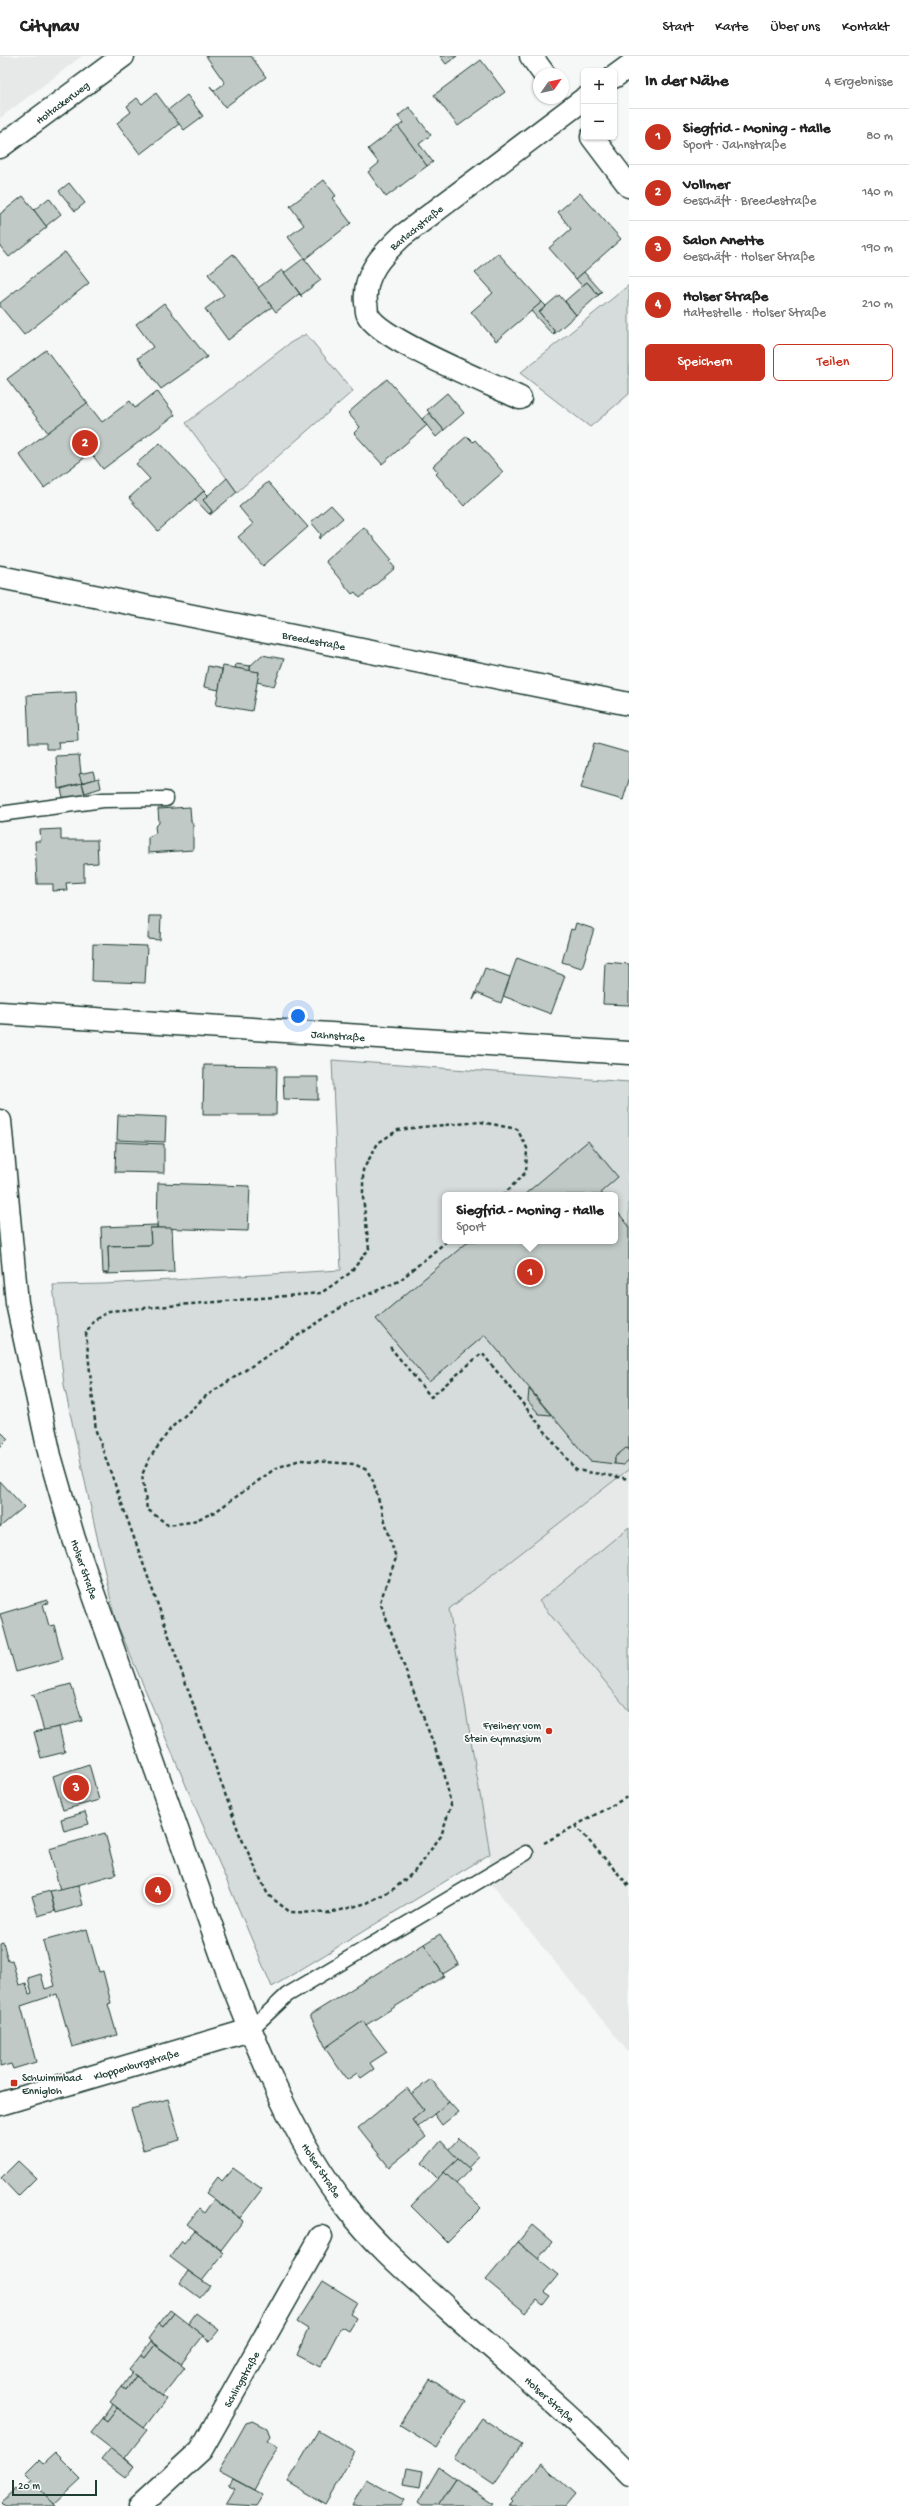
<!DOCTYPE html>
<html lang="de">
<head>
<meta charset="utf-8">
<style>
	:root { --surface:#fff; --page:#f6f6f6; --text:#222; --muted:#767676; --line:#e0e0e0; --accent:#c8321e }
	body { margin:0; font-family:"Gochi Hand",sans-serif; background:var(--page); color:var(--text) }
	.controls { position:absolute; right:12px; top:12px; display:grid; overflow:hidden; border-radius:6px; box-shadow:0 1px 3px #0004 }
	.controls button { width:36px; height:36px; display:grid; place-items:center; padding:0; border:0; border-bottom:1px solid var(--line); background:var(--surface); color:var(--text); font:20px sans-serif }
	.compass { position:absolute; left:533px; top:12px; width:36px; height:36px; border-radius:50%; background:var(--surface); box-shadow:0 1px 3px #0004; rotate:56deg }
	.scale { position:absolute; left:12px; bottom:10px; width:85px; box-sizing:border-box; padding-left:4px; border:2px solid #1f3d34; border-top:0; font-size:11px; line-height:14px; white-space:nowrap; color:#1f3d34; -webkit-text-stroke:3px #fff; paint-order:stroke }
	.you { position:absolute; left:298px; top:960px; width:14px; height:14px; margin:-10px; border:3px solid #fff; border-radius:50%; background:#1a73e8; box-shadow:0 0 0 6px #1a73e833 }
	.badge { display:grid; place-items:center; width:26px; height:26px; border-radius:50%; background:var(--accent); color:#fff; font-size:13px; font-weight:700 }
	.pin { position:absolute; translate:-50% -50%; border:2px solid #fff; box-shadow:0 1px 4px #0006 }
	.popup { position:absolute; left:442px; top:1136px; width:176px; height:52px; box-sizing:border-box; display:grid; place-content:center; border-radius:6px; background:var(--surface); filter:drop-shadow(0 1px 3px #0005); font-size:13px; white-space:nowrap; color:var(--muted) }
	.popup b { font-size:15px; color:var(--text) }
	.popup::after { content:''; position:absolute; left:50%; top:100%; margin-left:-8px; border:8px solid transparent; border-top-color:var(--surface) }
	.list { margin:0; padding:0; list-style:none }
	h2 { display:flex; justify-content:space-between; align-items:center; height:52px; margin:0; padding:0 16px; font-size:17px }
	h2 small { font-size:13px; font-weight:400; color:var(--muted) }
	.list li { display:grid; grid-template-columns:26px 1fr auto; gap:12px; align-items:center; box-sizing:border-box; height:56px; padding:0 16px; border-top:1px solid var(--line) }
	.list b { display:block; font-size:15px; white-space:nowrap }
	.list p { margin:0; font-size:13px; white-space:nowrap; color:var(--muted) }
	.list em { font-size:13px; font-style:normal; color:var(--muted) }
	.actions { display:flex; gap:8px; padding:12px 16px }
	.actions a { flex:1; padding:9px 0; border:1px solid var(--accent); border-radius:6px; text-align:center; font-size:14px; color:var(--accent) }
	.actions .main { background:var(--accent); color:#fff }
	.map { position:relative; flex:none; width:629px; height:2450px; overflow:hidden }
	header { display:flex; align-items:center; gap:24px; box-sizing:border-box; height:56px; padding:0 20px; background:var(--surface); border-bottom:1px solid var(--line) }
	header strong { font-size:19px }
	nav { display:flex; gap:22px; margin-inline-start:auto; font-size:14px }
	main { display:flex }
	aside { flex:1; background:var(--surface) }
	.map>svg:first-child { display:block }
	.built { fill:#e6e9e8 }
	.green { fill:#d6dcdb; stroke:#7a8c88; fill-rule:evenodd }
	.building { fill:#c0c9c6; stroke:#1f3d34 }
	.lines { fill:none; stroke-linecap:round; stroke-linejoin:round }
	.service-casing { stroke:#1f3d34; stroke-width:17 }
	.minor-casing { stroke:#1f3d34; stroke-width:25 }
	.secondary-casing { stroke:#1f3d34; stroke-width:25 }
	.path { stroke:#1f3d34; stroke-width:2.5; stroke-dasharray:4 3; stroke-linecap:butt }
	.service { stroke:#fff; stroke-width:14 }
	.minor { stroke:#fff; stroke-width:22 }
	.secondary { stroke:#fff; stroke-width:22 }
	.poi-dot { fill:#c8321e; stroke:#fff; stroke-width:1.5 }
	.labels { text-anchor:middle; stroke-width:3.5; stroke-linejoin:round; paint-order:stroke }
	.street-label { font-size:11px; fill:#1f3d34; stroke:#fff }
	.poi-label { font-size:11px; fill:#1f3d34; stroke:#fff; text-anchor:end }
</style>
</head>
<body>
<header>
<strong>Citynav</strong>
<nav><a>Start</a><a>Karte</a><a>Über uns</a><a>Kontakt</a></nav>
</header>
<main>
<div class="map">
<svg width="629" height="2450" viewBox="0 0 629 2450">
	<rect width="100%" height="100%" fill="#f6f7f7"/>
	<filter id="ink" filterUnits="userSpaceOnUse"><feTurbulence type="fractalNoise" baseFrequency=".025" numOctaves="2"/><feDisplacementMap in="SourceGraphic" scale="8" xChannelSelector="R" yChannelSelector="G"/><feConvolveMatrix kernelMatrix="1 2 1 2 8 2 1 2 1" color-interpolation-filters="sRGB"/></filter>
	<g filter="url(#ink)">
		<g class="built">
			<path d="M 0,0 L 82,0 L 0,62 Z"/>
			<path d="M 629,1413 L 629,1997 L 490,1826 L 490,1798 L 449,1552 Z"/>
		</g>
		<g class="green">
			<path d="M 629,229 L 629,338 L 590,371 L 520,317 Z"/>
			<path d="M 306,278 L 353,335 L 237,436 L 186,367 L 290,287 Z"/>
			<path d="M 332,1004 L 629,1026 L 629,1413 L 449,1553 L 490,1798 L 272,1931 L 115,1563 L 64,1329 L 53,1229 L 104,1228 L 341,1214 ZM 445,1139 L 615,1139 L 615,1185 L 445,1185 Z"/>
			<path d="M 629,1471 L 629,1655 L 539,1545 Z"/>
		</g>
		<g class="building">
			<path d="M 206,0 L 251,0 L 266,21 L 225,51 L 210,30 L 214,35 L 225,27 Z"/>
			<path d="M 440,0 L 457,0 L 446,8 Z"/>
			<path d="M 481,4 L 505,36 L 458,70 L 434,39 Z"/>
			<path d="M 156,37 L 179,68 L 140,98 L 117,67 L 131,56 L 127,50 L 137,42 L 142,48 Z"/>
			<path d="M 187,39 L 203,60 L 184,74 L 168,54 Z"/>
			<path d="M 409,51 L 431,79 L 419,88 L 433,106 L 427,110 L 398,71 L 403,67 L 398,60 Z"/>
			<path d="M 398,70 L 427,110 L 386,141 L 368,116 L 379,107 L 368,93 Z"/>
			<path d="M 324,124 L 336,140 L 332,142 L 351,167 L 305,203 L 288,181 L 304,169 L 290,150 Z"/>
			<path d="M 69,127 L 85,147 L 75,155 L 59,135 Z"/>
			<path d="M 580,137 L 621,183 L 576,223 L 549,192 L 571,173 L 558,156 Z"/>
			<path d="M 23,140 L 47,171 L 9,201 L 0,190 L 0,158 Z"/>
			<path d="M 49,142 L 61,158 L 46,170 L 34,154 Z"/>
			<path d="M 65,196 L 89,227 L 24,279 L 0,250 L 0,247 Z"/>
			<path d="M 498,197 L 542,246 L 496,285 L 471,256 L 493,237 L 475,217 Z"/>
			<path d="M 233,198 L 273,250 L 228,284 L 205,253 L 224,239 L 208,218 Z"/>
			<path d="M 304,202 L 321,224 L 301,239 L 284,217 Z"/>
			<path d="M 282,214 L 302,241 L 299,238 L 276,256 L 258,232 Z"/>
			<path d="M 584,216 L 602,236 L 598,239 L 587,226 L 582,230 L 576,223 Z"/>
			<path d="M 587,226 L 598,239 L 602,236 L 576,259 L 565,245 Z"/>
			<path d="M 559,239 L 576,259 L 553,279 L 555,276 L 539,256 Z"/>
			<path d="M 542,246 L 546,250 L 539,256 L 555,276 L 552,278 L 531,255 Z"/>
			<path d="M 164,247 L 207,301 L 161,333 L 138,302 L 153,291 L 136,268 Z"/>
			<path d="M 46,294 L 88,348 L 49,378 L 7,323 Z"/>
			<path d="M 387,323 L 427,369 L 382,408 L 354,377 L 360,371 L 348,357 Z"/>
			<path d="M 157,335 L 175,359 L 103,413 L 91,397 L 44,432 L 19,398 L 87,347 L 102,366 L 130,345 L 135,352 Z"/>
			<path d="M 447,337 L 464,357 L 444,374 L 427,354 Z"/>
			<path d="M 429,357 L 444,374 L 436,381 L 422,363 Z"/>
			<path d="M 467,380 L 473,386 L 475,384 L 503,416 L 464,450 L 436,418 L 438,416 L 433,410 Z"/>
			<path d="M 160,387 L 204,435 L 158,475 L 129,442 L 150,423 L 136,408 Z"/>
			<path d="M 227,422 L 237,436 L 210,459 L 212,455 L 203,444 Z"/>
			<path d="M 268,426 L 308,471 L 263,510 L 238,481 L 253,468 L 239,451 Z"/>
			<path d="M 204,435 L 208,439 L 203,444 L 212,455 L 209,458 L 195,443 Z"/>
			<path d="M 331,449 L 343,462 L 319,483 L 321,478 L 311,466 Z"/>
			<path d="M 364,471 L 392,504 L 390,506 L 395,512 L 360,542 L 355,536 L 352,538 L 325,505 Z"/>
			<path d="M 262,599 L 284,603 L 274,630 L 257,626 L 259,616 L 250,615 L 250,610 Z"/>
			<path d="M 236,608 L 250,610 L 250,615 L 235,612 Z"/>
			<path d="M 208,610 L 222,613 L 219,634 L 204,631 Z"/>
			<path d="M 223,610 L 259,616 L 252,655 L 216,649 Z"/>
			<path d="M 76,636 L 78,685 L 58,686 L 59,693 L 46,693 L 46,687 L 29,687 L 27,639 Z"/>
			<path d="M 594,687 L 629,697 L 629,724 L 623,744 L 581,732 Z"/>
			<path d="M 79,699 L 82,727 L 58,733 L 56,700 Z"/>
			<path d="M 93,715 L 95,723 L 82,727 L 79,718 Z"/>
			<path d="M 99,722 L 101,732 L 85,737 L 82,727 Z"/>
			<path d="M 82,727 L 85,739 L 64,745 L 61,733 Z"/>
			<path d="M 190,751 L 191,765 L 193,768 L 193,794 L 148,797 L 148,781 L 156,777 L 155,771 L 159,767 L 158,753 Z"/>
			<path d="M 61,773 L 61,784 L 97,784 L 98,807 L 84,808 L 84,826 L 66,827 L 67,834 L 53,835 L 53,828 L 37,828 L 35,785 L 41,785 L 40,774 Z"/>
			<path d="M 149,860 L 161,860 L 160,884 L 148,883 Z"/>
			<path d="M 576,867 L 594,873 L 582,912 L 562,906 L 571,873 L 574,874 Z"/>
			<path d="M 93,888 L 147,890 L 145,927 L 92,925 Z"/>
			<path d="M 517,902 L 565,920 L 551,958 L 503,940 Z"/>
			<path d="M 605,906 L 629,908 L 629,949 L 603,948 Z"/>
			<path d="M 485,912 L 510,921 L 501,947 L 477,937 L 473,944 Z"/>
			<path d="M 204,1009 L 277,1010 L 276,1059 L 203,1059 Z"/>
			<path d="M 283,1021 L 318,1021 L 318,1044 L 284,1043 Z"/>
			<path d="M 118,1059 L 166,1061 L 165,1086 L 117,1084 Z"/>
			<path d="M 588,1085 L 618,1121 L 601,1136 L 603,1139 L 524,1139 Z"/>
			<path d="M 116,1086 L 164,1088 L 164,1117 L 115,1116 Z"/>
			<path d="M 158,1127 L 250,1130 L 248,1175 L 157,1172 Z"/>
			<path d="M 615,1153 L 629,1170 L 629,1393 L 615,1401 L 615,1408 L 590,1405 L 485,1279 L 429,1326 L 376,1263 L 469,1185 L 615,1185 Z"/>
			<path d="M 157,1169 L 157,1172 L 150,1172 L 151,1189 L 108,1190 L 109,1217 L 103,1217 L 101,1171 Z"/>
			<path d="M 150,1172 L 172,1172 L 174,1216 L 103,1218 L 109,1217 L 108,1190 L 151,1189 Z"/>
			<path d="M 529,1333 L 551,1359 L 539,1358 L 528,1345 Z"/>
			<path d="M 0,1375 L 8,1383 L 0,1391 Z"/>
			<path d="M 626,1392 L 629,1393 L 629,1404 L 623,1409 L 615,1408 L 615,1401 Z"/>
			<path d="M 0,1425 L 24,1451 L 0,1471 Z"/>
			<path d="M 47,1544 L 48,1547 L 43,1548 L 49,1570 L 54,1569 L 63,1603 L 16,1616 L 0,1558 Z"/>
			<path d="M 71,1628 L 82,1665 L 44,1675 L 34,1640 L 31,1639 Z"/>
			<path d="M 59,1671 L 65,1696 L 41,1702 L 34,1676 Z"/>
			<path d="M 89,1708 L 99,1744 L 63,1754 L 53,1720 Z"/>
			<path d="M 85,1756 L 89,1768 L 64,1775 L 61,1763 Z"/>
			<path d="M 105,1777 L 116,1818 L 60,1834 L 49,1793 Z"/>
			<path d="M 78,1829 L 83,1849 L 56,1857 L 50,1835 Z"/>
			<path d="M 50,1835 L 55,1855 L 38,1860 L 32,1840 Z"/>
			<path d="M 87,1873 L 99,1916 L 103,1915 L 111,1947 L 108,1948 L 117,1979 L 72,1991 L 57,1938 L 21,1950 L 36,2006 L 13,2013 L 11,2008 L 0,2011 L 0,1887 L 3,1886 L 8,1905 L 12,1904 L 19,1929 L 26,1927 L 29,1938 L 32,1937 L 28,1922 L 41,1918 L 45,1933 L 55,1930 L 43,1885 Z"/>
			<path d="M 440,1878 L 459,1908 L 443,1918 L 424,1888 Z"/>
			<path d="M 424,1888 L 444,1920 L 366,1969 L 363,1965 L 326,1992 L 310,1959 Z"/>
			<path d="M 363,1965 L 387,1996 L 370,2007 L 374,2013 L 361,2022 L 357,2017 L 347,2024 L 325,1992 Z"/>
			<path d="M 431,2023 L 449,2046 L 418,2071 L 412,2064 L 424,2054 L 411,2038 Z"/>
			<path d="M 407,2032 L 424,2054 L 412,2064 L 426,2081 L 389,2111 L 358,2072 Z"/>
			<path d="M 168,2043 L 180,2084 L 143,2094 L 131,2053 Z"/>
			<path d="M 449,2046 L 458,2056 L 442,2069 L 434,2058 Z"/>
			<path d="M 459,2082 L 479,2100 L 468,2112 L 448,2094 Z"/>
			<path d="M 441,2085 L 458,2103 L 438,2123 L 422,2107 Z"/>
			<path d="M 458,2103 L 470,2113 L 456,2128 L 444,2116 Z"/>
			<path d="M 18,2105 L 36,2122 L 18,2140 L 1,2122 Z"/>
			<path d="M 233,2112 L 262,2133 L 240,2162 L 206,2137 L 218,2121 L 222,2125 Z"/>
			<path d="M 444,2116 L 481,2152 L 447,2186 L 411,2150 Z"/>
			<path d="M 214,2143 L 243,2165 L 221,2194 L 187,2168 L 199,2153 L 204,2157 Z"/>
			<path d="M 532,2169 L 552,2186 L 538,2203 L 518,2186 Z"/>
			<path d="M 195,2174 L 224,2197 L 202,2225 L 170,2201 L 182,2185 L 184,2187 Z"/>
			<path d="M 518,2186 L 558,2219 L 544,2236 L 550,2240 L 543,2249 L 537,2244 L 526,2257 L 486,2224 Z"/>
			<path d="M 188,2215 L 210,2230 L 200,2242 L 180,2227 Z"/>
			<path d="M 323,2225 L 357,2246 L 350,2258 L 356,2262 L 348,2275 L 341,2271 L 320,2311 L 297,2299 L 308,2273 L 297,2266 Z"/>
			<path d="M 170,2254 L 174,2257 L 163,2271 L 159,2268 Z"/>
			<path d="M 174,2257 L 210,2285 L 203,2280 L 181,2308 L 148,2283 L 159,2268 L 163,2271 Z"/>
			<path d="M 196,2257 L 219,2274 L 210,2285 L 188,2268 Z"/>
			<path d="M 151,2286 L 155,2289 L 145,2302 L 141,2299 Z"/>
			<path d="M 155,2289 L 185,2311 L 162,2340 L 129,2314 L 141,2299 L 145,2302 Z"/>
			<path d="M 132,2317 L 136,2320 L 126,2334 L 122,2331 Z"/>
			<path d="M 136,2320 L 166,2343 L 144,2372 L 110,2346 L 122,2331 L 126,2334 Z"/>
			<path d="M 430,2323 L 466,2345 L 437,2392 L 400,2369 Z"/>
			<path d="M 113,2348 L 117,2352 L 107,2365 L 103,2362 Z"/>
			<path d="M 117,2352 L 147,2374 L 125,2402 L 134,2410 L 91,2377 L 103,2362 L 107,2365 Z"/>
			<path d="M 482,2362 L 522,2389 L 494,2429 L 454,2402 Z"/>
			<path d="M 253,2365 L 267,2372 L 270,2380 L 267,2384 L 278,2390 L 254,2434 L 219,2415 L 246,2367 Z"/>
			<path d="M 318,2375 L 355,2396 L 325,2448 L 288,2426 Z"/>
			<path d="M 111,2392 L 134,2410 L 125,2422 L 101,2404 Z"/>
			<path d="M 55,2397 L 81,2423 L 54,2448 L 25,2418 L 39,2404 L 43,2408 Z"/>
			<path d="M 542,2408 L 575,2438 L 565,2450 L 508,2450 L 512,2446 L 510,2444 Z"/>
			<path d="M 439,2411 L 456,2423 L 438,2450 L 422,2450 L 418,2447 Z"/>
			<path d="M 407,2412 L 423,2415 L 420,2431 L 404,2428 Z"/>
			<path d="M 233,2423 L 263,2439 L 256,2450 L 226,2448 L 235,2433 L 229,2430 Z"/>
			<path d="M 366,2423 L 404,2444 L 400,2450 L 352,2450 Z"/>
			<path d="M 456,2423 L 493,2448 L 491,2450 L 438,2450 Z"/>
			<path d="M 32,2425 L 56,2450 L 5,2450 L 1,2446 L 16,2432 L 20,2437 Z"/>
		</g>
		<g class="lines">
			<defs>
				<g id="service">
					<path d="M 0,758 L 103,744 L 166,743"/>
					<path d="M 250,1974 L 287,1939 L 526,1797"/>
				</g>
				<g id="minor">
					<path d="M 531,0 L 544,18"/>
					<path d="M 614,21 L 629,10"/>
					<path d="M 592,81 L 629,130"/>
					<path d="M 0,91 L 123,0"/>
					<path d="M 520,342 C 491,328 380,284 368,259 C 366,256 367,250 366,247 C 363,218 382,199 402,180 L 584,43"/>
					<path d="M 0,521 L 629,648"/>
					<path d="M 0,957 L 629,997"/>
					<path d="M 0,2048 L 250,1974"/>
					<path d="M 140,2450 L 201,2394 L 321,2181"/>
				</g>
				<path id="secondary" d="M 0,1065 L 17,1247 L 50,1400 L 74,1483 L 227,1914 C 259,1997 292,2081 347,2152 C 376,2190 414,2222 449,2254 C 510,2308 573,2360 629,2418"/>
			</defs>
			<use href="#service" class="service-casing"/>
			<use href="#minor" class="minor-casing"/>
			<use href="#secondary" class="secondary-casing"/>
			<g class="path">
				<path d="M 447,1185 L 399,1225 L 346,1248 L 206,1340 L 171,1372 L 149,1403 L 142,1419 L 147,1453 L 168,1469 L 191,1466 L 215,1456 L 276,1412 L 300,1404 L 354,1408 L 367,1414 L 373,1425 L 396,1502 L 380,1546 L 444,1716 L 451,1749 L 441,1780 L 414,1816 L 395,1832 L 367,1847 L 330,1857 L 290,1856 L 268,1839 L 239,1777 L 96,1375 L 86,1277 L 93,1265 L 109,1255 L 321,1237 L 350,1217 L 369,1193 L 363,1141 L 363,1114 L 378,1087 L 398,1074 L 421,1071 L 481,1066 L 517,1073 L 527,1092 L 526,1116 L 503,1139"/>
				<path d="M 390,1291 L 431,1341 L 482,1297 L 576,1414 L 629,1423"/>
				<path d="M 575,1769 L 629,1830"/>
				<path d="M 544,1787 L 629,1740"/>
			</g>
			<use href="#service" class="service"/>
			<use href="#minor" class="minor"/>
			<use href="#secondary" class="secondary"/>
		</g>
	</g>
	<g class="poi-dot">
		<circle cx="549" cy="1675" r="4"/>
		<rect x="10" y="2023" width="8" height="8" rx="2"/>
	</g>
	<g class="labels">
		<g class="street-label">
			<text transform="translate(62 46) rotate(-37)" y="4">Holtackerweg</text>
			<text transform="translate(416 171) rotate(-39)" y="4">Barlachstraße</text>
			<text transform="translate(314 584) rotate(11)" y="4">Breedestraße</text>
			<text transform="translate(338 979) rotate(4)" y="4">Jahnstraße</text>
			<text transform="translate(85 1513) rotate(71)" y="4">Holser Straße</text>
			<text transform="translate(136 2008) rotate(-16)" y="4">Kloppenburgstraße</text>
			<text transform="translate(322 2114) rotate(57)" y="4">Holser Straße</text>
			<text transform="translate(241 2323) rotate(-61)" y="4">Schlingstraße</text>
			<text transform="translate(550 2343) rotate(42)" y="4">Holser Straße</text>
		</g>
		<g class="poi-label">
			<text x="541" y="1673">Freiherr vom<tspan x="541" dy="13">Stein Gymnasium</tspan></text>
			<text x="22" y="2025" text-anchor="start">Schwimmbad<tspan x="22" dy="13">Ennigloh</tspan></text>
		</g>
	</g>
</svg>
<div class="controls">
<button>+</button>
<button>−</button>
</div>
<svg class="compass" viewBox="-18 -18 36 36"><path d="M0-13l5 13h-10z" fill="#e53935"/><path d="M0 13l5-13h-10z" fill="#767676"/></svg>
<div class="scale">20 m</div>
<div class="you"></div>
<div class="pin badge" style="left:530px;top:1216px">1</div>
<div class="popup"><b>Siegfrid - Moning - Halle</b>Sport</div>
<div class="pin badge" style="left:85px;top:387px">2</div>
<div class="pin badge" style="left:76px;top:1732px">3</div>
<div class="pin badge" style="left:158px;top:1834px">4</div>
</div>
<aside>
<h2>In der Nähe<small>4 Ergebnisse</small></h2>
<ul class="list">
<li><span class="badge">1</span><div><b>Siegfrid - Moning - Halle</b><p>Sport · Jahnstraße</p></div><em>80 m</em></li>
<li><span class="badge">2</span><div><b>Vollmer</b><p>Geschäft · Breedestraße</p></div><em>140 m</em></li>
<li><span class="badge">3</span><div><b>Salon Anette</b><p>Geschäft · Holser Straße</p></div><em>190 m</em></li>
<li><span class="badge">4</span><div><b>Holser Straße</b><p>Haltestelle · Holser Straße</p></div><em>210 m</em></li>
</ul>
<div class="actions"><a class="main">Speichern</a><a>Teilen</a></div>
</aside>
</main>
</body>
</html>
